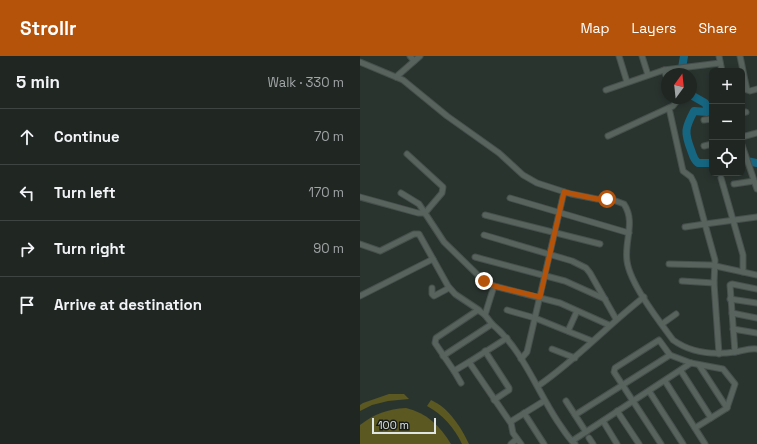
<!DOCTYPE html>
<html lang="en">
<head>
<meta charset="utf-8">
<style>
	:root { --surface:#202723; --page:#2d3330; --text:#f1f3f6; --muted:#a2a5a6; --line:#3d4441; --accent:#b45309 }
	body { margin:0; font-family:"Space Grotesk",sans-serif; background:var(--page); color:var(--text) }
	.controls { position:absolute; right:12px; top:12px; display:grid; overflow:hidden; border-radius:6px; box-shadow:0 2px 6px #0003 }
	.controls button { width:36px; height:36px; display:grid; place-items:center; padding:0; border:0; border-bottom:1px solid var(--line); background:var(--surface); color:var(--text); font:20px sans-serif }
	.compass { position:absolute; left:301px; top:12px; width:36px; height:36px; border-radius:50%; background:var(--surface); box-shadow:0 2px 6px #0003; rotate:15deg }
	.scale { position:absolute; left:12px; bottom:10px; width:64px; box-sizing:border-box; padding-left:4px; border:2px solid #dfe6e3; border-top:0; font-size:11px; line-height:14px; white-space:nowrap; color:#dfe6e3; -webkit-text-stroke:3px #161a18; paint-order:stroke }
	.stop { position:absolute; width:12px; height:12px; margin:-9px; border:3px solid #b45309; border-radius:50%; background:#fff }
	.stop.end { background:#b45309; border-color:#fff; box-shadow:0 1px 4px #0008 }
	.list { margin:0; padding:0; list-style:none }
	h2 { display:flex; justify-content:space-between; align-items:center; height:52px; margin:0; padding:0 16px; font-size:17px }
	h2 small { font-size:13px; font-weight:400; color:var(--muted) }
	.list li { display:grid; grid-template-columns:26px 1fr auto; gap:12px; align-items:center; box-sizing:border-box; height:56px; padding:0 16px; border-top:1px solid var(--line) }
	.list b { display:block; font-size:15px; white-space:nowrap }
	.list em { font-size:13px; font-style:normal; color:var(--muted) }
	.icon { flex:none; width:22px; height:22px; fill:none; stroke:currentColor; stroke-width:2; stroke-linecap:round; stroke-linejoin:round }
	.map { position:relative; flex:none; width:397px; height:388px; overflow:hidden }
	header { display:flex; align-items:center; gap:24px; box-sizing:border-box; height:56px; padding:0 20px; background:var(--accent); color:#fff }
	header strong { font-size:19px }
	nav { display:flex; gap:22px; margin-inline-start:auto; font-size:14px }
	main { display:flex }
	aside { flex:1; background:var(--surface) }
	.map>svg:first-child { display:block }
	.green { fill:#5b5821 }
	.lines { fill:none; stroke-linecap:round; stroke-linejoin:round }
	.river { stroke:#166682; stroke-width:8 }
	.minor-casing { stroke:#47504c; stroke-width:7 }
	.minor { stroke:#58635e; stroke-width:5 }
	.route { stroke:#b45309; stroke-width:5 }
</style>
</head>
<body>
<header>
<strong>Strollr</strong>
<nav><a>Map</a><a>Layers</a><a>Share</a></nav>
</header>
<main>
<aside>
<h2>5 min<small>Walk · 330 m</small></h2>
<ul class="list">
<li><svg class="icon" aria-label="ahead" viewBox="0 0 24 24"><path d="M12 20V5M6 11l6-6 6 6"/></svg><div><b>Continue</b></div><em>70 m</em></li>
<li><svg class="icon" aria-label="left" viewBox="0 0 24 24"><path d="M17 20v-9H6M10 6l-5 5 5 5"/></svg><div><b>Turn left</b></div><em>170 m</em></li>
<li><svg class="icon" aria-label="right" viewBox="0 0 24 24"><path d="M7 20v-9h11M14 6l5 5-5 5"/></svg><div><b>Turn right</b></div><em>90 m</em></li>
<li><svg class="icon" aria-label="arrive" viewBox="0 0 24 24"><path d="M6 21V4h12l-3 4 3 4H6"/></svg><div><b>Arrive at destination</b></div></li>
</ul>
</aside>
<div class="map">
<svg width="397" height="388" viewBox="0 0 397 388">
	<rect width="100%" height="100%" fill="#2a342f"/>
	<g class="green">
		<path d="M 29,338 L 44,338 L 49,343 L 28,345 L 12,349 L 0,355 L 0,349 L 3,347 Z"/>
		<path d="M 71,344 C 89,352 101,371 109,388 L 102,388 C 94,371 83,359 67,350 Z"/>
		<path d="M 46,352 C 67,357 80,370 91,388 L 0,388 L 0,369 C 14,358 28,353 46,352 Z"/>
	</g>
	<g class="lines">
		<g class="river">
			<path d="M 321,18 L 324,0"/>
			<path d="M 331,39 L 345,47 L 348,52 L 347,56 L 334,55 C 325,72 324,76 331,94 C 333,99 333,103 338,107 L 352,107"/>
			<path d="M 382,104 L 397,107"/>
		</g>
		<defs>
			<g id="minor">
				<path d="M 50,0 L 54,5"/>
				<path d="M 259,0 L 267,26"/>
				<path d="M 282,0 L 288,19"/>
				<path d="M 359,0 L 362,15"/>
				<path d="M 380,0 L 387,34 L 390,35 L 397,33"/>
				<path d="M 0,6 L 43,24 L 87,60 L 139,97 L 163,119 L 177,127 L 211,138 L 237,143 L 253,144 L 264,148 C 276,166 264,185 267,205 C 270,228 299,265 313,284 C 331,297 354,299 375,296 C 382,295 389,292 397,293"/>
				<path d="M 304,14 L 307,22"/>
				<path d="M 36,21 L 60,0"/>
				<path d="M 246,34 L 304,14 L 360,7"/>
				<path d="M 309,52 L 323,115 L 331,121 L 334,127 L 345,168 L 397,161"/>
				<path d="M 382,57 L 386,56"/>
				<path d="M 344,64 L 352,63"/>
				<path d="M 248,80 L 313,50 L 316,46 L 315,42"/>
				<path d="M 382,81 L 397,77"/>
				<path d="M 382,89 L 397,133"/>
				<path d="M 344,90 L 352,88"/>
				<path d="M 47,98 L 83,131 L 82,137 L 65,157"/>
				<path d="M 361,122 L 383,199 L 383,216"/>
				<path d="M 374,128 L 394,125"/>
				<path d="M 41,137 L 59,148 L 84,186 L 124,225 L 134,230 L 200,247 L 249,269"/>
				<path d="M 0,141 L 58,157 L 65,157"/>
				<path d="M 150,142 L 269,177"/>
				<path d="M 125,159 L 240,188"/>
				<path d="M 325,171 L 345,168 L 355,204 L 354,227 L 359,298"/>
				<path d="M 124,179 L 212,205 L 226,212 L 230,217 L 256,263"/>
				<path d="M 0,188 L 20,195 L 54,178 L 59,178 L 88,230 L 95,238 L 119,254"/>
				<path d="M 115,201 L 205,225 L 245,243"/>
				<path d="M 309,208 L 351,209 L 397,219"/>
				<path d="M 322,225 L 354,227"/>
				<path d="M 72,232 L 72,238 L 74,240 L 89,232"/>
				<path d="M 0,240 L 73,203"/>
				<path d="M 370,243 L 397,247"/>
				<path d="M 147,254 L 175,262 L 232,285"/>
				<path d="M 372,257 L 397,262"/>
				<path d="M 125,259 L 134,230"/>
				<path d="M 132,268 L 125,259 L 118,254 L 76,282 L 75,287 L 94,315 L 109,306 L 150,366 L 184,345"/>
				<path d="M 302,268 L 316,258"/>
				<path d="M 373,273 L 397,277"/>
				<path d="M 208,275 L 217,255"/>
				<path d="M 192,293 L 215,302"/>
				<path d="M 125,295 L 149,332 L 149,334 L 134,344"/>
				<path d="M 375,296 L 370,229 L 372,228 L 397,233"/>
				<path d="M 83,300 L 132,268 C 163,294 176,333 198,366 C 203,373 208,382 215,388"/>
				<path d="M 161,303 L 167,296 L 204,136"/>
				<path d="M 109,306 L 147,282"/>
				<path d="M 339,309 L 367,352"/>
				<path d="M 94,315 L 101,327"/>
				<path d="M 321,315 L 351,362"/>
				<path d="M 305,325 L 345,388"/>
				<path d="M 178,330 C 216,304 248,269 284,241"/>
				<path d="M 289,335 L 323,388"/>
				<path d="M 206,345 L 226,376"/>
				<path d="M 257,355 L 279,388"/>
				<path d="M 164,357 L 184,388"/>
				<path d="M 215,359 L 310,299"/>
				<path d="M 243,365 L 257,388"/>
				<path d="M 151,367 L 153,377 L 161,388"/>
				<path d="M 229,382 L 233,388"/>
				<path d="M 212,385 L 331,307"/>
				<path d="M 151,388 L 157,383"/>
				<path d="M 301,388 L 254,316 L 255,312 L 299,284 L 310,299 L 331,307 L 363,313 L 375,328 L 367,352 L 335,372"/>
			</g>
		</defs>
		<use href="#minor" class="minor-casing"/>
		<use href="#minor" class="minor"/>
	</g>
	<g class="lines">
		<path class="route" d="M 124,225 L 134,230 L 180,241 L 204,136 L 237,143 L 247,143"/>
	</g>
</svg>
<div class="controls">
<button>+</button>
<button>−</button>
<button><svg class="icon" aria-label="locate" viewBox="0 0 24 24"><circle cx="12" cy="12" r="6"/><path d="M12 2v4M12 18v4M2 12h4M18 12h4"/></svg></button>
</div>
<svg class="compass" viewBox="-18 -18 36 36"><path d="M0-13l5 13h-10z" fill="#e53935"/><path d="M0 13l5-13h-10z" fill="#a2a5a6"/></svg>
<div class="scale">100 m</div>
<div class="stop" style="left:247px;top:143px"></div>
<div class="stop end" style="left:124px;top:225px"></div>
</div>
</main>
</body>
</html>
